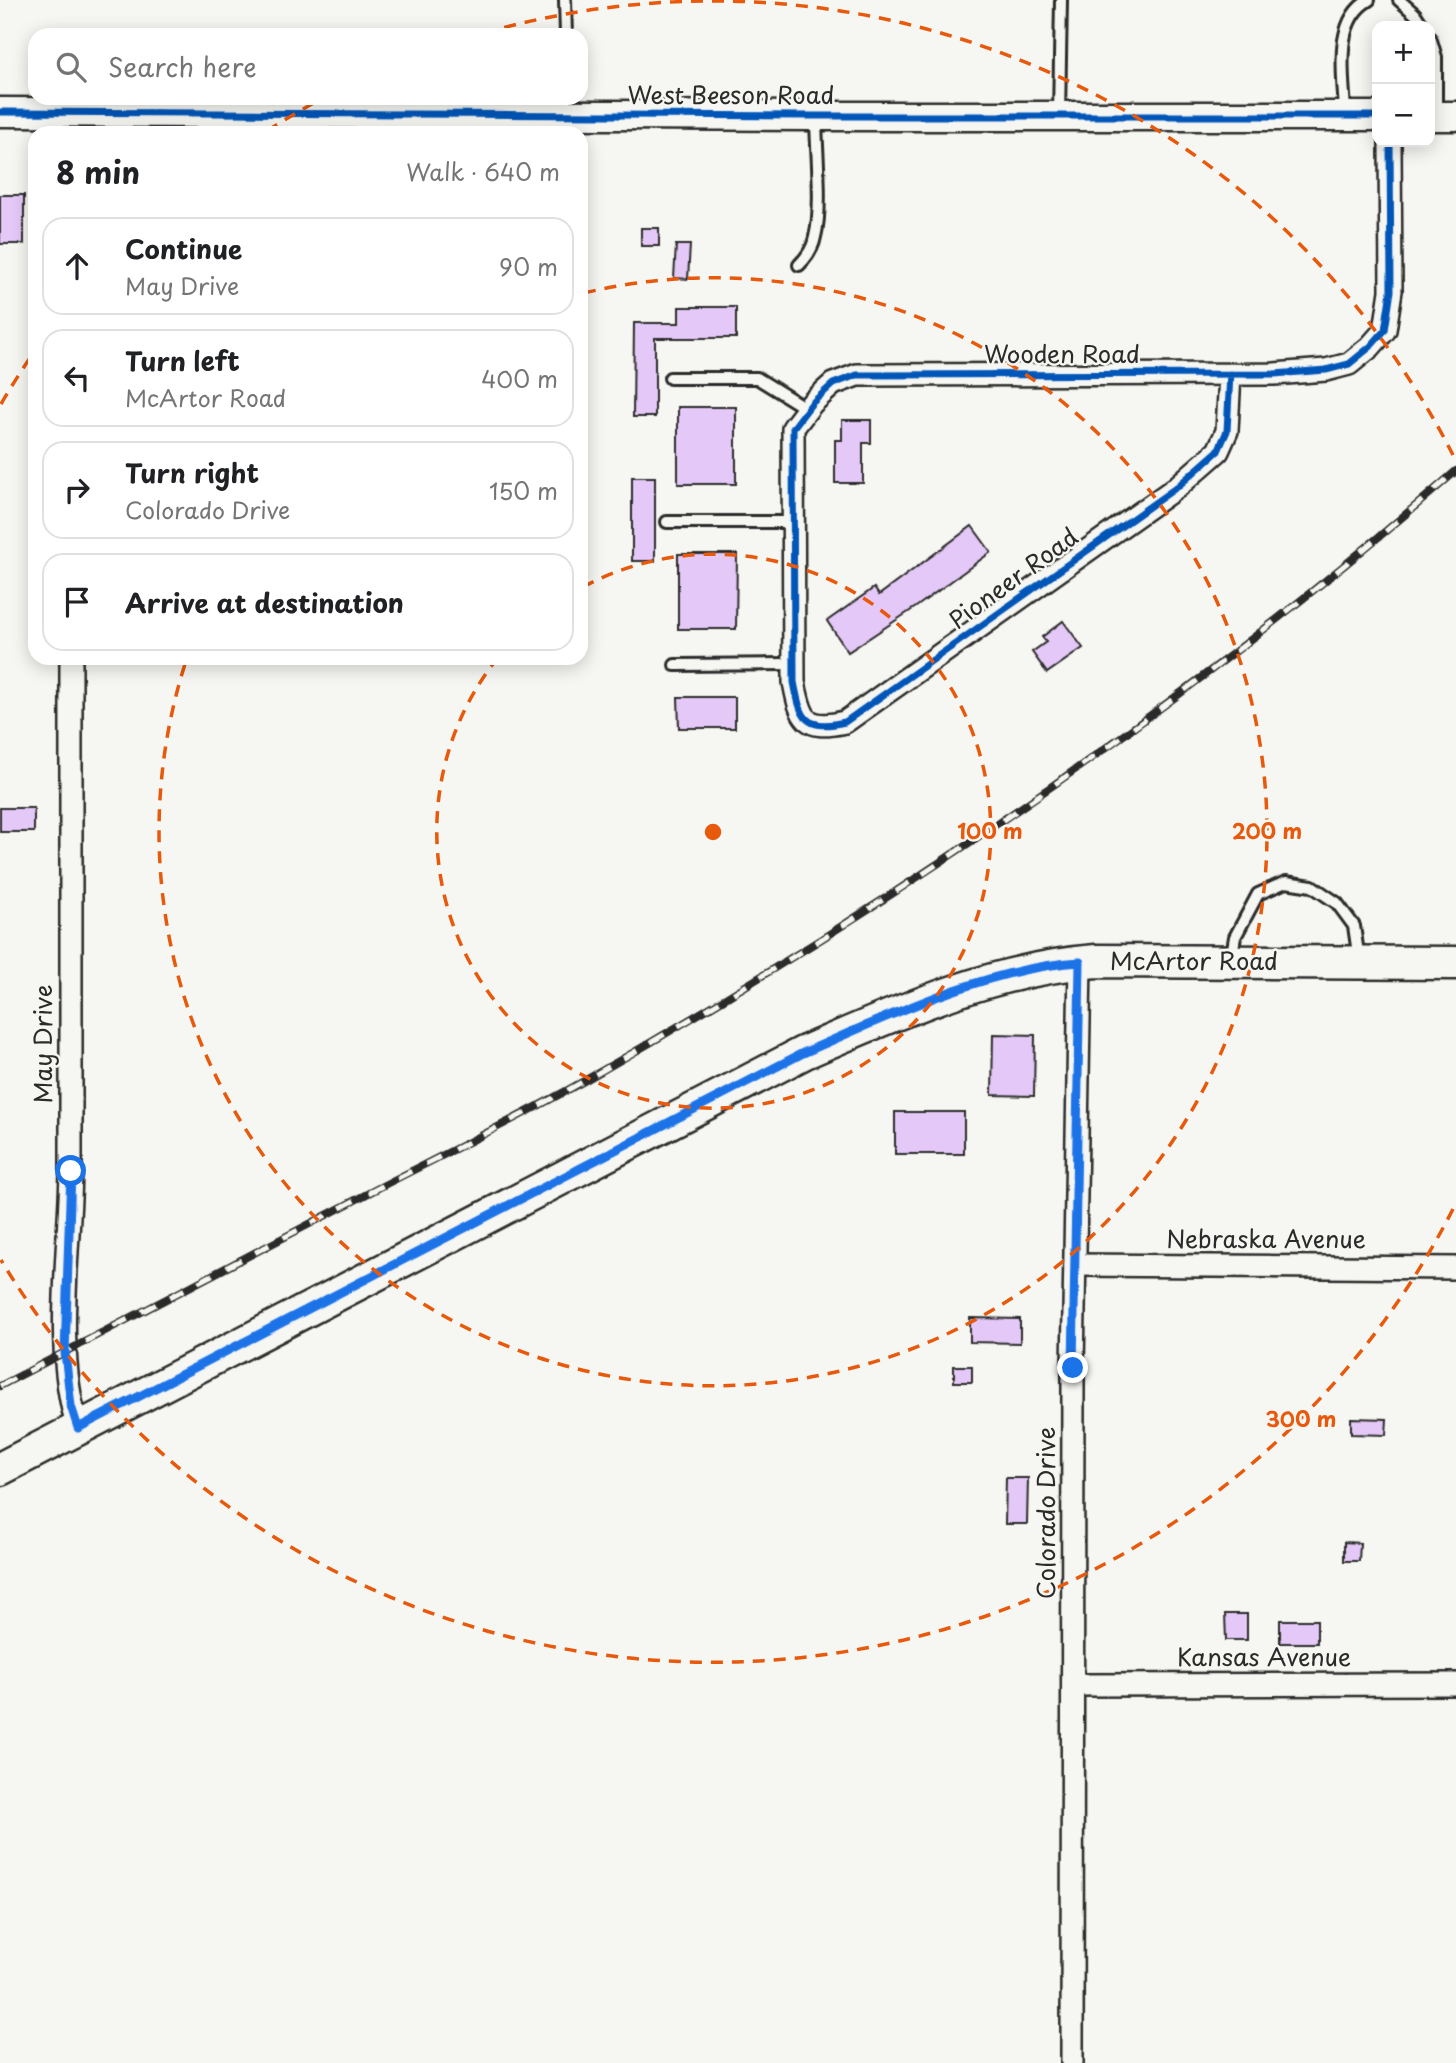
<!DOCTYPE html>
<html lang="en">
<head>
<meta charset="utf-8">
<style>
	:root { --surface:#fff; --page:#f2f2f2; --text:#202124; --muted:#757577; --line:#e0e0e0 }
	body { margin:0; font-family:"Playpen Sans",sans-serif; background:var(--page); color:var(--text) }
	.controls { position:absolute; right:21px; top:21px; display:grid; overflow:hidden; border-radius:14px; box-shadow:0 4px 18px #0003 }
	.controls button { width:63px; height:63px; display:grid; place-items:center; padding:0; border:0; border-bottom:2px solid var(--line); background:var(--surface); color:var(--text); font:35px sans-serif }
	.stop { position:absolute; width:21px; height:21px; margin:-16px; border:5px solid #1a73e8; border-radius:50%; background:#fff }
	.stop.end { background:#1a73e8; border-color:#fff; box-shadow:0 2px 7px #0008 }
	.list { margin:0; padding:0; list-style:none }
	h2 { display:flex; justify-content:space-between; align-items:center; height:91px; margin:0; padding:0 28px; font-size:30px }
	h2 small { font-size:23px; font-weight:400; color:var(--muted) }
	.list li { display:grid; grid-template-columns:46px 1fr auto; gap:21px; align-items:center; box-sizing:border-box; height:98px; margin:0 14px 14px; padding:0 14px; border:2px solid var(--line); border-radius:21px }
	.list b { display:block; font-size:26px; white-space:nowrap }
	.list p { margin:0; font-size:23px; white-space:nowrap; color:var(--muted) }
	.list em { font-size:23px; font-style:normal; color:var(--muted) }
	.icon { flex:none; width:38px; height:38px; fill:none; stroke:currentColor; stroke-width:2; stroke-linecap:round; stroke-linejoin:round }
	.map { position:relative; flex:none; width:1456px; height:2063px; overflow:hidden }
	.search { position:absolute; background:var(--surface); box-shadow:0 4px 18px #0003; left:28px; top:28px; width:560px; height:77px; display:flex; align-items:center; gap:18px; box-sizing:border-box; padding:0 24px; border-radius:21px; color:var(--muted); font-size:26px }
	.panel { position:absolute; background:var(--surface); box-shadow:0 4px 18px #0003; left:28px; top:126px; width:560px; height:539px; border-radius:21px }
	.map>svg:first-child { display:block }
	.building { fill:#e4c8f7; stroke:#2b2b2b; stroke-width:2 }
	.lines { fill:none; stroke-linecap:round; stroke-linejoin:round }
	.service-casing { stroke:#2b2b2b; stroke-width:16 }
	.minor-casing { stroke:#2b2b2b; stroke-width:26 }
	.tertiary-casing { stroke:#2b2b2b; stroke-width:33 }
	.secondary-casing { stroke:#2b2b2b; stroke-width:37 }
	.service { stroke:#f6f6f2; stroke-width:10 }
	.minor { stroke:#f6f6f2; stroke-width:21 }
	.tertiary { stroke:#f6f6f2; stroke-width:28 }
	.secondary { stroke:#f6f6f2; stroke-width:32 }
	.rail-casing { stroke:#2b2b2b; stroke-width:8 }
	.rail { stroke:#f6f6f2; stroke-width:5; stroke-dasharray:16; stroke-linecap:butt }
	.cycleway-casing { stroke:#f6f6f2; stroke-width:11 }
	.cycleway { stroke:#0057b8; stroke-width:7 }
	.route { stroke:#1a73e8; stroke-width:9 }
	.ring { fill:none; stroke:#e8590c; stroke-width:3.5; stroke-dasharray:12 9 }
	.labels { text-anchor:middle; stroke-width:5; stroke-linejoin:round; paint-order:stroke }
	.street-label { font-size:24px; fill:#2b2b2b; stroke:#f6f6f2 }
	.centre { fill:#e8590c; stroke:#f6f6f2; stroke-width:3.5 }
	.ring-label { font-size:21px; text-anchor:middle; font-weight:bold; fill:#e8590c; stroke:#f6f6f2; stroke-width:5; stroke-linejoin:round; paint-order:stroke }
</style>
</head>
<body>
<div class="map">
<svg width="1456" height="2063" viewBox="0 0 1456 2063">
	<rect width="100%" height="100%" fill="#f6f6f2"/>
	<filter id="ink" filterUnits="userSpaceOnUse"><feTurbulence type="fractalNoise" baseFrequency=".0143" numOctaves="2"/><feDisplacementMap in="SourceGraphic" scale="14" xChannelSelector="R" yChannelSelector="G"/><feConvolveMatrix kernelMatrix="1 2 1 2 8 2 1 2 1" color-interpolation-filters="sRGB"/></filter>
	<g filter="url(#ink)">
		<g class="building">
			<rect x="0" y="195" width="24" height="49"/>
			<rect x="641" y="228" width="18" height="18"/>
			<path d="M 676,245 L 690,245 L 688,279 L 674,278 Z"/>
			<path d="M 679,307 L 736,307 L 736,338 L 655,338 L 655,417 L 633,417 L 634,323 L 679,323 Z"/>
			<rect x="678" y="407" width="58" height="77"/>
			<path d="M 842,420 L 871,420 L 871,443 L 863,443 L 863,483 L 835,483 L 835,440 L 842,440 Z"/>
			<rect x="632" y="477" width="23" height="84"/>
			<path d="M 972,526 L 991,552 L 916,607 L 848,652 L 827,621 L 874,588 L 879,595 Z"/>
			<path d="M 678,554 L 737,554 L 736,629 L 678,629 Z"/>
			<path d="M 1063,621 L 1083,648 L 1047,673 L 1032,652 L 1046,642 L 1042,637 Z"/>
			<path d="M 678,697 L 735,697 L 735,728 L 679,728 Z"/>
			<rect x="0" y="808" width="34" height="24"/>
			<path d="M 993,1034 L 1035,1035 L 1034,1096 L 992,1095 Z"/>
			<rect x="895" y="1112" width="69" height="42"/>
			<path d="M 970,1318 L 1020,1319 L 1020,1343 L 970,1342 Z"/>
			<rect x="954" y="1366" width="18" height="16"/>
			<path d="M 1351,1418 L 1387,1419 L 1386,1435 L 1351,1434 Z"/>
			<path d="M 1006,1478 L 1028,1478 L 1027,1524 L 1005,1524 Z"/>
			<path d="M 1344,1542 L 1360,1543 L 1359,1561 L 1344,1561 Z"/>
			<path d="M 1225,1614 L 1247,1614 L 1247,1640 L 1226,1640 Z"/>
			<rect x="1280" y="1620" width="37" height="23"/>
		</g>
		<g class="lines">
			<defs>
				<g id="service">
					<path d="M 565,0 L 566,35"/>
					<path d="M 1399,0 L 1415,14 L 1423,26"/>
					<path d="M 1430,37 L 1436,57 L 1436,114"/>
					<path d="M 1345,113 C 1344,77 1332,21 1369,0"/>
					<path d="M 1059,115 L 1061,0"/>
					<path d="M 799,265 C 807,257 813,249 815,237 C 823,206 816,150 816,116"/>
					<path d="M 670,378 L 757,378 L 807,409"/>
					<path d="M 667,522 L 792,522"/>
					<path d="M 675,665 L 794,664"/>
					<path d="M 1231,960 L 1235,937 L 1258,894 L 1286,882 L 1312,886 L 1337,903 L 1354,926 L 1359,960"/>
				</g>
				<g id="minor">
					<path d="M 1230,374 L 1227,431 L 1218,451 L 1177,487 L 845,722 C 805,731 801,719 794,682 L 793,428 L 812,403 L 833,384 L 857,375 L 1274,374 L 1326,370 L 1349,364 L 1370,347 L 1385,330 L 1391,291 L 1390,142"/>
					<path d="M 71,658 C 70,828 72,998 71,1169 C 70,1250 53,1350 78,1428"/>
					<path d="M 1075,1265 L 1456,1268"/>
					<path d="M 1073,1685 L 1456,1684"/>
					<path d="M 1072,2063 L 1073,1368 L 1080,962"/>
				</g>
				<g id="tertiary">
					<path d="M 0,112 L 816,116 L 1377,116"/>
					<path d="M 1430,116 L 1456,116"/>
				</g>
				<path id="secondary" d="M 0,1469 L 803,1053 C 898,1012 992,969 1096,961 L 1456,963"/>
			</defs>
			<use href="#service" class="service-casing"/>
			<use href="#minor" class="minor-casing"/>
			<use href="#tertiary" class="tertiary-casing"/>
			<use href="#secondary" class="secondary-casing"/>
			<use href="#service" class="service"/>
			<use href="#minor" class="minor"/>
			<use href="#tertiary" class="tertiary"/>
			<use href="#secondary" class="secondary"/>
			<defs>
				<path id="rail" d="M 0,1386 C 128,1319 256,1252 384,1185 C 451,1151 518,1118 584,1081 C 893,905 1188,705 1456,471"/>
			</defs>
			<use href="#rail" class="rail-casing"/>
			<use href="#rail" class="rail"/>
			<defs>
				<g id="cycleway">
					<path d="M 0,112 L 816,116 L 1377,116"/>
					<path d="M 1230,374 L 1227,431 L 1218,451 L 1177,487 L 845,722 C 805,731 801,719 794,682 L 793,428 L 812,403 L 833,384 L 857,375 L 1274,374 L 1326,370 L 1349,364 L 1370,347 L 1385,330 L 1391,291 L 1390,142"/>
				</g>
			</defs>
			<use href="#cycleway" class="cycleway-casing"/>
			<use href="#cycleway" class="cycleway"/>
		</g>
	</g>
	<g class="lines" filter="url(#ink)">
		<path class="route" d="M 71,1171 L 65,1353 L 71,1406 L 78,1428 L 803,1053 C 886,1017 989,967 1080,962 L 1073,1368"/>
	</g>
	<g class="ring">
		<path d="M583 587A277 277 0 1 1 496 660"/>
		<path d="M584 293A554 554 0 1 1 186 661"/>
		<path d="M1453 1209A831 831 0 0 1 1 1260M1 404A831 831 0 0 1 32 355M267 131A831 831 0 0 1 323 98M484 33A831 831 0 0 1 1453 455"/>
	</g>
	<g class="labels">
		<g class="street-label">
			<text x="731" y="104">West Beeson Road</text>
			<text x="1062" y="363">Wooden Road</text>
			<text transform="translate(1014 579) rotate(-36)" y="8">Pioneer Road</text>
			<text x="1194" y="970">McArtor Road</text>
			<text transform="translate(44 1044) rotate(-90)" y="8">May Drive</text>
			<text x="1266" y="1248">Nebraska Avenue</text>
			<text transform="translate(1047 1513) rotate(-90)" y="8">Colorado Drive</text>
			<text x="1264" y="1666">Kansas Avenue</text>
		</g>
	</g>
	<circle cx="713" cy="832" r="10" class="centre"/>
	<g class="ring-label">
		<text x="990" y="839">100 m</text>
		<text x="1267" y="839">200 m</text>
		<text x="1301" y="1427">300 m</text>
	</g>
</svg>
<div class="controls">
<button>+</button>
<button>−</button>
</div>
<div class="stop" style="left:71px;top:1171px"></div>
<div class="stop end" style="left:1073px;top:1368px"></div>
<div class="search"><svg class="icon" aria-label="search" viewBox="0 0 24 24"><circle cx="10" cy="10" r="6"/><path d="M15 15l6 6"/></svg>Search here</div>
<section class="panel">
<h2>8 min<small>Walk · 640 m</small></h2>
<ul class="list">
<li><svg class="icon" aria-label="ahead" viewBox="0 0 24 24"><path d="M12 20V5M6 11l6-6 6 6"/></svg><div><b>Continue</b><p>May Drive</p></div><em>90 m</em></li>
<li><svg class="icon" aria-label="left" viewBox="0 0 24 24"><path d="M17 20v-9H6M10 6l-5 5 5 5"/></svg><div><b>Turn left</b><p>McArtor Road</p></div><em>400 m</em></li>
<li><svg class="icon" aria-label="right" viewBox="0 0 24 24"><path d="M7 20v-9h11M14 6l5 5-5 5"/></svg><div><b>Turn right</b><p>Colorado Drive</p></div><em>150 m</em></li>
<li><svg class="icon" aria-label="arrive" viewBox="0 0 24 24"><path d="M6 21V4h12l-3 4 3 4H6"/></svg><div><b>Arrive at destination</b></div></li>
</ul>
</section>
</div>
</body>
</html>
